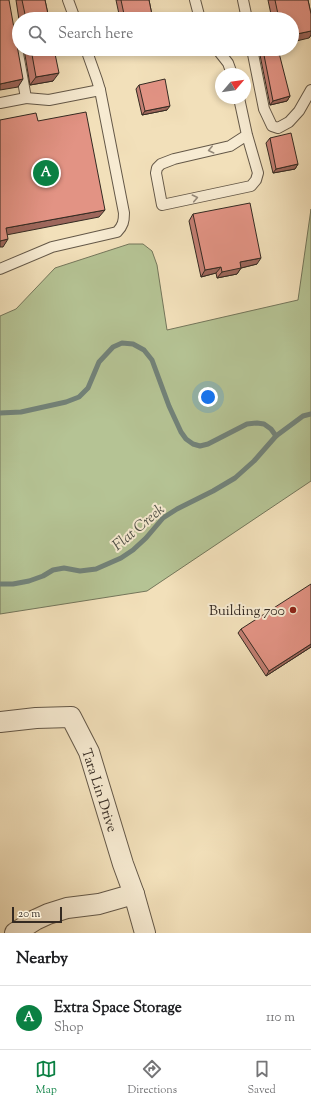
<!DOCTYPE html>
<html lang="en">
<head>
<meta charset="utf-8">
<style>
	:root { --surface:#fff; --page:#f2f2f2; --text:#202124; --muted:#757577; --line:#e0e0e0; --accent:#0b8043 }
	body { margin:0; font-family:"Sorts Mill Goudy",serif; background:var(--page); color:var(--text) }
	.compass { position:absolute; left:215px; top:68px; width:36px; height:36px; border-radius:50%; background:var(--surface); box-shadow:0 2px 6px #0003; rotate:61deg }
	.scale { position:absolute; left:12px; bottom:10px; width:50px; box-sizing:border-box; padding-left:4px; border:2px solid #342a22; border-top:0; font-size:11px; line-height:14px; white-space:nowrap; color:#342a22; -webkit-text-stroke:3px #f7ebd2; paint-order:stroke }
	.you { position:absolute; left:208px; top:397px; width:14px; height:14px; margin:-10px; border:3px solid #fff; border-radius:50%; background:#1a73e8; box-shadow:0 0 0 6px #1a73e833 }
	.badge { display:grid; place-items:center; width:26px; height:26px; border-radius:50%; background:var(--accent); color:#fff; font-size:13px; font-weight:700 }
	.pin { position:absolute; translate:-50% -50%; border:2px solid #fff; box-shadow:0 1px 4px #0006 }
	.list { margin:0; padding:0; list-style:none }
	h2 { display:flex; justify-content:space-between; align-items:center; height:52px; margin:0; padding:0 16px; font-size:17px }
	h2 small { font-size:13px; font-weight:400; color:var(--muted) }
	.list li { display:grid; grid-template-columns:26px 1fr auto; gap:12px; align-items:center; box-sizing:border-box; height:64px; padding:0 16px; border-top:1px solid var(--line) }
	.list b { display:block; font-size:15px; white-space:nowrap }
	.list p { margin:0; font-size:13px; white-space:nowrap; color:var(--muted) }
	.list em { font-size:13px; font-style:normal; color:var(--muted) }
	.icon { flex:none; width:22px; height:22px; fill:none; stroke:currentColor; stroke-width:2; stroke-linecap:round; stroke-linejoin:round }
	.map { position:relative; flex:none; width:311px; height:933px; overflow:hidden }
	.search { position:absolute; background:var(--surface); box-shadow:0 2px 6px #0003; left:12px; right:12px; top:12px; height:44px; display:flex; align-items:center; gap:10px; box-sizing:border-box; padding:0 14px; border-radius:22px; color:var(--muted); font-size:15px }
	.sheet { height:116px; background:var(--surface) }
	nav { display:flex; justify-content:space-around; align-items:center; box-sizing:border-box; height:56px; border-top:1px solid var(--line); background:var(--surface); font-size:11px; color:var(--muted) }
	nav a { display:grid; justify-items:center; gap:2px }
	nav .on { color:var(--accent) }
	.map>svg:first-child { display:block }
	.green { fill:#b5c394; stroke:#74765b }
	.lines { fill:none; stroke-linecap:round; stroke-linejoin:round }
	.stream { stroke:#728279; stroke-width:5 }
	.lane-casing { stroke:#645848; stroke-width:12 }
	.street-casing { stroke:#645848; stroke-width:22 }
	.lane { stroke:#f7ebd2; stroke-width:10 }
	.street { stroke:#f7ebd2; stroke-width:20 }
	.wall { fill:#c27e72; stroke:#342a22 }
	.shaded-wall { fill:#9e675c; stroke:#342a22 }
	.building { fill:#e29384; stroke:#342a22 }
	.oneway { stroke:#968a7a }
	.poi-dot { fill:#8f2418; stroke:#f7ebd2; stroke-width:1.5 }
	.labels { text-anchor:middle; stroke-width:4; stroke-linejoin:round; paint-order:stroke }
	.poi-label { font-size:14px; fill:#342a22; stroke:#f7ebd2; text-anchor:end }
	.street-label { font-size:14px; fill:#342a22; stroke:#f7ebd2 }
	.water-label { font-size:15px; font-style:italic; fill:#4e4f46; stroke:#f7ebd2 }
</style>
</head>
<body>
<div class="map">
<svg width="311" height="933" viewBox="0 0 311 933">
	<rect width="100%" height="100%" fill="#f2e0ba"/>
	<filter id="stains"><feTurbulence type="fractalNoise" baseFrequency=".005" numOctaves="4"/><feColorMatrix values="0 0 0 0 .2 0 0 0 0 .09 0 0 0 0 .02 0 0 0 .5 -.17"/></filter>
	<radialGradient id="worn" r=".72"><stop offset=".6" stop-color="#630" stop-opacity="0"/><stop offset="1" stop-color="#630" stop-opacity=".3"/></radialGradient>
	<path class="green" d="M 311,209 L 311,481 L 147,591 L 0,614 L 0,316 L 16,309 L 55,268 L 129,244 L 143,244 L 152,251 L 157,265 L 167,330 L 298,300 Z"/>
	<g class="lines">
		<g class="stream">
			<path d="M 0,413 L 21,412 L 66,402 L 79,397 L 88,388 L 99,362 L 113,347 L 122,343 L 133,344 L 144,350 L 152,360 L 169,406 L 181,432 L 186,439 L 193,444 L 200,446 L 208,444 L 247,424 L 257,423 L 264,424 L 271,429 L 276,436"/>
			<path d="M 0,584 L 13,584 L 29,581 L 43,576 L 53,570 L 64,568 L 80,571 L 96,569 L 121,558 L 133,550 L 146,538 L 163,518 L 177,509 L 213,491 L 235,478 L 254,461 L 276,436 L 303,416 L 311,414"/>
		</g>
		<defs>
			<g id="lane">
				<path d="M 68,0 L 75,19"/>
				<path d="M 195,0 L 200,19"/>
				<path d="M 243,0 L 247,19"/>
				<path d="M 86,49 L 97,80 L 100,90"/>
				<path d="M 217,49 L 228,63 L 232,74"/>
				<path d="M 252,49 L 264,109 L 272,126 L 278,128 L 289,122 L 299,111 L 311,90"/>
				<path d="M 239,98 L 247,135 L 258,173 L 256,180 L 251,186 L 162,205 L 156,173 L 157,168 L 161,164 L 174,159 L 230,146 L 247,135"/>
				<path d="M 0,103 L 26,98 L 15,37"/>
				<path d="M 0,269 L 52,247 L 117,232 C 123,226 124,221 124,213 L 100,90 L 49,100 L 26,98"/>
			</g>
			<g id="street">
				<path d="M 0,722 L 36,718 L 71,717 L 89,752 L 123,864 L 134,894 L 145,933"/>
				<path d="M 15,933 L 35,920 L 48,914 L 67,908 L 99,904 L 134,894"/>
			</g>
		</defs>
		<use href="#lane" class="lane-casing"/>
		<use href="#street" class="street-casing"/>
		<use href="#lane" class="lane"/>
		<use href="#street" class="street"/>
	</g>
	<g class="wall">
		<path d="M 16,0 L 45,0 L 49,19 L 19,19 L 19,20 Z"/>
		<path d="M 116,0 L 149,0 L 152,15 L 149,19 L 120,19 Z"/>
		<path d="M 268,0 L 308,0 L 311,14 L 311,35 L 309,38 L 292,19 L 272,19 Z"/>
		<path d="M 24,49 L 54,49 L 53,81 L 30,85 Z"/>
		<path d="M 263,50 L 290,96 L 287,101 L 270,105 L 260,55 Z"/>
		<path d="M 139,85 L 167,110 L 142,115 L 136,89 Z"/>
		<path d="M 270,138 L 298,164 L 295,169 L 273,173 L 266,143 Z"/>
		<path d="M 193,214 L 257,264 L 241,268 L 237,274 L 217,278 L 216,273 L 201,277 L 189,221 Z"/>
		<path d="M 241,629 L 311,647 L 266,676 L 238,633 Z"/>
	</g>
	<g class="shaded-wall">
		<path d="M 152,15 L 149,19 L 130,19 Z"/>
		<path d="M 311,31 L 311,35 L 309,38 L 292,42 L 292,35 Z"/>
		<path d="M 59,73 L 53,81 L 30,85 L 36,77 Z"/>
		<path d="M 23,79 L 18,87 L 0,90 L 0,84 Z"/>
		<path d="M 290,96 L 287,101 L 270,105 L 273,101 Z"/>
		<path d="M 170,106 L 167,110 L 142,115 L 145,111 Z"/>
		<path d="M 298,164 L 295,169 L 273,173 L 276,169 Z"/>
		<path d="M 105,210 L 99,217 L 1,236 L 6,228 Z"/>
		<path d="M 8,239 L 3,247 L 0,247 L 0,241 Z"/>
		<path d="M 261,258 L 257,264 L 241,268 L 237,274 L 217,278 L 222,272 L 240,262 Z"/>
		<path d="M 221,267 L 216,273 L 201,277 L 205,270 Z"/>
		<path d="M 311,644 L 311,647 L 266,676 L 269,671 Z"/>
	</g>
	<g class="building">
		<path d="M 0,0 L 9,0 L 23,79 L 0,84 Z"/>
		<path d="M 22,0 L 45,0 L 49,19 L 26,19 Z"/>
		<path d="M 121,0 L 149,0 L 152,15 L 130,19 L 125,19 Z"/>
		<path d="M 275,0 L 308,0 L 311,14 L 311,31 L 292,35 L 292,19 L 279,19 Z"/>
		<path d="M 31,49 L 54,49 L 59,73 L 36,77 Z"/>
		<path d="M 267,49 L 278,49 L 290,96 L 273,101 L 263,50 Z"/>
		<path d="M 165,79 L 170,106 L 145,111 L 139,85 Z"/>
		<path d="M 86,112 L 105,210 L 6,228 L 8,239 L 0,241 L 0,120 L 36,113 L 38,121 Z"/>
		<path d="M 291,133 L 298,164 L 276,169 L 270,138 Z"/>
		<path d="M 250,203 L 261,258 L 240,262 L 241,268 L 222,272 L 221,267 L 205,270 L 193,214 Z"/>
		<path d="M 311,584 L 311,644 L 269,671 L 241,629 Z"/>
	</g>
	<defs><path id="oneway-chevron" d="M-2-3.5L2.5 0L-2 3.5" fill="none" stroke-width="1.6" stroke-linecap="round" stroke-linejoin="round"/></defs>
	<g class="oneway">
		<use href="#oneway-chevron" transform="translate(211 150) rotate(167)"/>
		<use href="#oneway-chevron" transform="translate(195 198) rotate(-12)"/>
	</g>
	<circle class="poi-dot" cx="293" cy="610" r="4"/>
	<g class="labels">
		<g class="poi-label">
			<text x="285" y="615">Building 700</text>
		</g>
		<g class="street-label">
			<text transform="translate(100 790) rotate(72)" y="5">Tara Lin Drive</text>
		</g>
		<g class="water-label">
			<text transform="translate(138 527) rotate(-40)" y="5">Flat Creek</text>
		</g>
	</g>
	<rect width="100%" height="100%" filter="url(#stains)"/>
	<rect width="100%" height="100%" fill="url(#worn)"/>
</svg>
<svg class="compass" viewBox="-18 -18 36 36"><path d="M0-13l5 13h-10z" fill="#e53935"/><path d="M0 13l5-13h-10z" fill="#757577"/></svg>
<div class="scale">20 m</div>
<div class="you"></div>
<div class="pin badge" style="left:46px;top:173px">A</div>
<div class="search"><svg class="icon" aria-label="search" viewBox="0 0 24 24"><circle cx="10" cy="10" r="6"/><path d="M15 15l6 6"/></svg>Search here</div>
</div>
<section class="sheet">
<h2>Nearby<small></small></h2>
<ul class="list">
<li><span class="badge">A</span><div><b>Extra Space Storage</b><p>Shop</p></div><em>110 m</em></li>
</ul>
</section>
<nav>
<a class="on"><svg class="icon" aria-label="map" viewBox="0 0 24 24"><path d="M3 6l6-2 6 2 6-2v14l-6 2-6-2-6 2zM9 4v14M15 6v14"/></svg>Map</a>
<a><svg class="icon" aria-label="directions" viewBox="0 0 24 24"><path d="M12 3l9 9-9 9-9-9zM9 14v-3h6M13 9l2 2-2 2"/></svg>Directions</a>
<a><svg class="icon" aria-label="saved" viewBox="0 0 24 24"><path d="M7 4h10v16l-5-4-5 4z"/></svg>Saved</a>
</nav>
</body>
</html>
